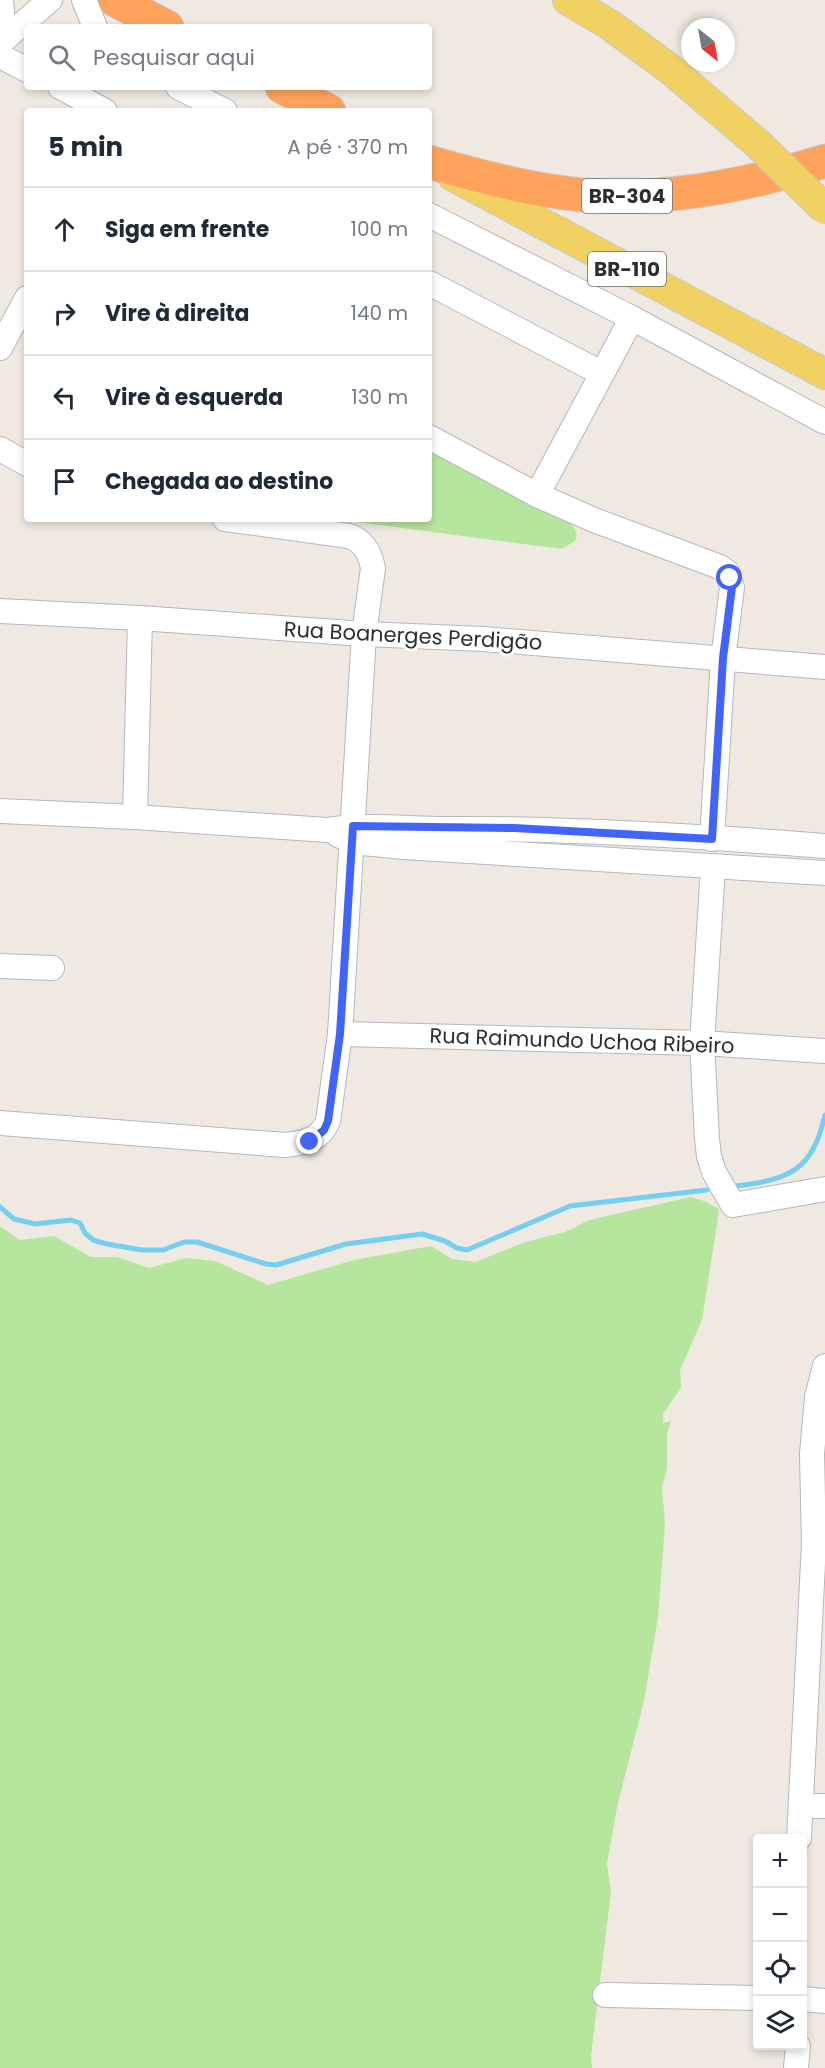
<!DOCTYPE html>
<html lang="pt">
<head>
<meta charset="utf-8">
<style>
	:root { --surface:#fff; --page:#f6f6f7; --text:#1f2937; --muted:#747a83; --line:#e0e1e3 }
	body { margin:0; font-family:Poppins,sans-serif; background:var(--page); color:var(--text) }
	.controls { position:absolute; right:18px; bottom:18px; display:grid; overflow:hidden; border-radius:6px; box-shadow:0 3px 9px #0003 }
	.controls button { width:54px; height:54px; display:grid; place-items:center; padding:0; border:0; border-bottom:2px solid var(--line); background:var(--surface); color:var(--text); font:30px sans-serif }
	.compass { position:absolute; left:681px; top:18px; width:54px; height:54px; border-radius:50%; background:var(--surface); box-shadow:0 3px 9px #0003; rotate:149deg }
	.stop { position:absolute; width:18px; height:18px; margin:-14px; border:4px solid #4264fb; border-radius:50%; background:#fff }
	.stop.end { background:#4264fb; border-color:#fff; box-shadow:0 2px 6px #0008 }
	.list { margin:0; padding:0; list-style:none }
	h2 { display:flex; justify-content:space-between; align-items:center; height:78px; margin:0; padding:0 24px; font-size:26px }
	h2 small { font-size:20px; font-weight:400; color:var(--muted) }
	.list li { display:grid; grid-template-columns:39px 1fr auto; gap:18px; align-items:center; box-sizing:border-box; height:84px; padding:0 24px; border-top:2px solid var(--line) }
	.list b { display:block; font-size:22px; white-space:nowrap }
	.list em { font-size:20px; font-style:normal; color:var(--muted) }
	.icon { flex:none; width:33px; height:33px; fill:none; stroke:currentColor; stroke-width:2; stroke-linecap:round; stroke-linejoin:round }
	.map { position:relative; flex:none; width:825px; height:2068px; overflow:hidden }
	.search { position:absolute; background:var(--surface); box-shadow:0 3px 9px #0003; left:24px; top:24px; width:408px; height:66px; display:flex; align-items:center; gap:15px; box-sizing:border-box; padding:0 21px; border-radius:6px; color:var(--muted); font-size:22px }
	.panel { position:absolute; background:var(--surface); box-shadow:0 3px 9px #0003; left:24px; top:108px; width:408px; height:414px; border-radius:6px }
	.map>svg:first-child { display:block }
	.green { fill:#b6e59e }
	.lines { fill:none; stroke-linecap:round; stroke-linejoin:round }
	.stream { stroke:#75cff0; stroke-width:5 }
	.minor-casing { stroke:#b4b7c1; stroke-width:26 }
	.major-casing { stroke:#c9c9c9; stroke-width:32 }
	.highway-casing { stroke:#c9c9c9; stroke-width:35 }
	.minor { stroke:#fff; stroke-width:24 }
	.major { stroke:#f2d163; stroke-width:30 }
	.highway { stroke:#ffa35c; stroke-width:33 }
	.major-bridge-casing { stroke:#c9c9c9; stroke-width:32; stroke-linecap:butt }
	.major-bridge { stroke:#f2d163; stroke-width:30 }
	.route { stroke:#4264fb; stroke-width:8 }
	.labels { text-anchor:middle; stroke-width:6; stroke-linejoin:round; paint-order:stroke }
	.shield { fill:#fff; stroke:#6d6d6d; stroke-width:1.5 }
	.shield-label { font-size:20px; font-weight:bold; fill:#2e2e2e }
	.street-label { font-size:21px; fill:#2e2e2e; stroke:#fff }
</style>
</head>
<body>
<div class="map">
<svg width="825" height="2068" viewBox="0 0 825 2068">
	<rect width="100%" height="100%" fill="#efe9e1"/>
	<g class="green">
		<path d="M 429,447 L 570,523 C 575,528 579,535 575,541 L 562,549 L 334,519 L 429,519 Z"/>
		<path d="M 691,1197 L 704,1201 L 719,1209 L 717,1224 L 702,1320 L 680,1370 L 681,1388 L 663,1414 L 663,1423 L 671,1421 L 667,1433 L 667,1468 L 662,1487 L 665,1524 L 658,1617 L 644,1701 L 617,1807 L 607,1864 L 611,1892 L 591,2056 L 592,2068 L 0,2068 L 0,1226 L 20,1240 L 54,1236 L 91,1257 L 117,1257 L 149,1268 L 186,1258 L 215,1261 L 268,1285 L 354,1260 L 431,1246 L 452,1259 L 476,1262 L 525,1242 L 565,1232 L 589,1220 Z"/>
	</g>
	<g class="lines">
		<g class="stream">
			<path d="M 736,1186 C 790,1179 812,1171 825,1115"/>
			<path d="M 0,1207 L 14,1219 L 35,1224 L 71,1220 L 80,1223 L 85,1233 L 93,1240 L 107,1244 L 142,1250 L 163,1250 L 184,1242 L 197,1242 L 266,1264 L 276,1265 L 346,1244 L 422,1234 L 445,1241 L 457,1248 L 467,1250 L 570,1206 L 707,1190"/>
		</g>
		<defs>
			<g id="minor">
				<path d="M 84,0 L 95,27"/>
				<path d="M 0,20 L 2,12 L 1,0"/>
				<path d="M 0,43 L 50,0"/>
				<path d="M 0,56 L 27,70"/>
				<path d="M 60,87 L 105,111"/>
				<path d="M 178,87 L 225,111"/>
				<path d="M 429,215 L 632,318 L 825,422"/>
				<path d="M 429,283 L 601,373"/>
				<path d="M 0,348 L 27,298"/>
				<path d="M 429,437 L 537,495 L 594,520 L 720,567 L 727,572 L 732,587 L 723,659 L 712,839"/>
				<path d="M 0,449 L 27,464"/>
				<path d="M 537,495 L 632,318"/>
				<path d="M 0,611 L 140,618 L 364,634 L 483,639 L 825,667"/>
				<path d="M 0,811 L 135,817 L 327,830 C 367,824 406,829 446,829 C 572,828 699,836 825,846"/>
				<path d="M 135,817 L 140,618"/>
				<path d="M 338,835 L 353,842 L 403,847 L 825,873"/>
				<path d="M 713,867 L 702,1043 L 707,1139 L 709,1156 L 714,1172 L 733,1205 L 825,1189"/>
				<path d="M 0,966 L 52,968"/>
				<path d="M 340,1034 L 702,1043 L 825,1051"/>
				<path d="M 0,1123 L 285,1145 C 305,1143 320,1140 328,1121 L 340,1034 L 364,634 L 373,568 C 370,553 364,541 349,536 L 225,519"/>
				<path d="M 802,1806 L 825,1806"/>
				<path d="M 799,1838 L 814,1543 L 812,1454 L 817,1397 L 825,1366"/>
				<path d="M 605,1995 L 758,1998"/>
				<path d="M 802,1999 L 825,2001"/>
				<path d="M 796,2068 L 798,2046"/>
			</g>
			<g id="major">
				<path d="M 568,0 L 610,25 L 670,69 L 757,143"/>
				<path d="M 453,176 L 825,374"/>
			</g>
			<g id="highway">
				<path d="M 115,0 L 167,27"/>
				<path d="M 282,87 L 329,111"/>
				<path d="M 429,162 C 467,173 506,184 545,190 C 638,207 736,189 825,161"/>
			</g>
		</defs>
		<use href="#minor" class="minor-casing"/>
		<use href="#major" class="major-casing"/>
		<use href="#highway" class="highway-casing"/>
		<use href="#minor" class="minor"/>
		<use href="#major" class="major"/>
		<use href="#highway" class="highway"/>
		<defs>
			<path id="major-bridge" d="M 757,143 L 825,209"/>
		</defs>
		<use href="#major-bridge" class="major-bridge-casing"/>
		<use href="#major-bridge" class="major-bridge"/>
	</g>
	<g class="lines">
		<path class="route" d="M 310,1142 L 324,1130 L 328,1121 L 340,1034 L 353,826 L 514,828 L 712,839 L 723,658 L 732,587 L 730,578"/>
	</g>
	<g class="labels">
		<g class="shield">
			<rect x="582" y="179" width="90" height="34" rx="4.5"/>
			<rect x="588" y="252" width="78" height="34" rx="4.5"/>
		</g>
		<g class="shield-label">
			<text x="627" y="203">BR-304</text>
			<text x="627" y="276">BR-110</text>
		</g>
		<g class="street-label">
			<text transform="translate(413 636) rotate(3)" y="7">Rua Boanerges Perdigão</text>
			<text transform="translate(582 1041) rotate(2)" y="7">Rua Raimundo Uchoa Ribeiro</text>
		</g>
	</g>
</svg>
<div class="controls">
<button>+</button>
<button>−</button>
<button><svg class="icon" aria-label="locate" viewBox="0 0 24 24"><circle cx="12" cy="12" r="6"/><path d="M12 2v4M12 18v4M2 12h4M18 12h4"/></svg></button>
<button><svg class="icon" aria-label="layers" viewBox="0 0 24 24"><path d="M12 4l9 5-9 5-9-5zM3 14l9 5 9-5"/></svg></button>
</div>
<svg class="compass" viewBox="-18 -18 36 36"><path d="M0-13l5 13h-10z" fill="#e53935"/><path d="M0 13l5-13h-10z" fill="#747a83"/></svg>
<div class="stop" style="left:730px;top:578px"></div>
<div class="stop end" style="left:310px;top:1142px"></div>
<div class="search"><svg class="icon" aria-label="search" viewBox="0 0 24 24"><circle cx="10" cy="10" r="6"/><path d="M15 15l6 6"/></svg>Pesquisar aqui</div>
<section class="panel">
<h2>5 min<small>A pé · 370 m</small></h2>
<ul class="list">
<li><svg class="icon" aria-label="ahead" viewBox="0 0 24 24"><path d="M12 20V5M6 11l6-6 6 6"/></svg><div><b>Siga em frente</b></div><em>100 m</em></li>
<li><svg class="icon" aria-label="right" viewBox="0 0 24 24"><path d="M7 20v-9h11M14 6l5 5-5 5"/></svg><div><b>Vire à direita</b></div><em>140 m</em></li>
<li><svg class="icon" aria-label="left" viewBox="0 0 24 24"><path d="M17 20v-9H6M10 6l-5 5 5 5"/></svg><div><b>Vire à esquerda</b></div><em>130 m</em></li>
<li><svg class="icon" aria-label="arrive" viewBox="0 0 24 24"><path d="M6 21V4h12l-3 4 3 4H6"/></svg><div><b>Chegada ao destino</b></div></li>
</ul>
</section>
</div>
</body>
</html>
